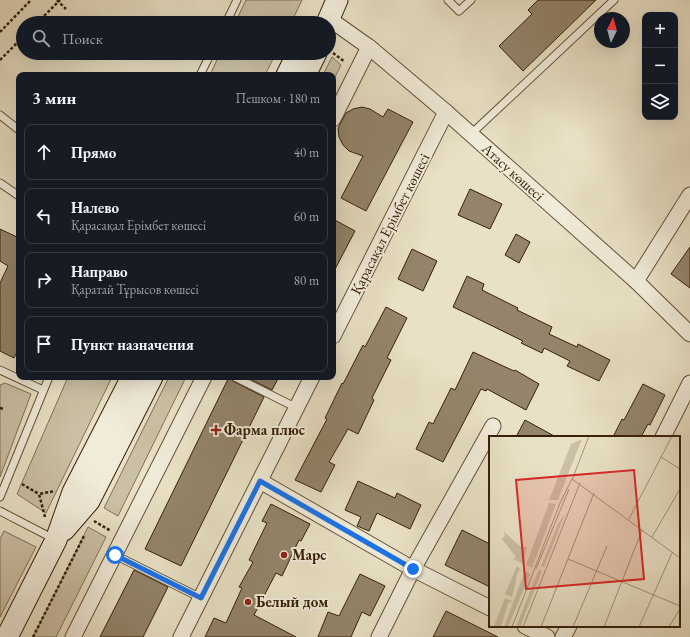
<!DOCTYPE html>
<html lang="ru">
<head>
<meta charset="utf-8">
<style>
	:root { --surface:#171b24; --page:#242831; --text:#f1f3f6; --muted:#9ea1a6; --line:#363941 }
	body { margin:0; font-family:"EB Garamond",serif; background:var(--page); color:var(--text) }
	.controls { position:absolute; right:12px; top:12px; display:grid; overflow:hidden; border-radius:8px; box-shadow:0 4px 16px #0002 }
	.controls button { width:36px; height:36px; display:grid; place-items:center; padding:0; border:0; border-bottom:1px solid var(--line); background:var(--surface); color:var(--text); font:20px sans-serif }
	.compass { position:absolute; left:594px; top:12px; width:36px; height:36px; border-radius:50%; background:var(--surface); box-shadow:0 4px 16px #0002; rotate:5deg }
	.stop { position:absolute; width:12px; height:12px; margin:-9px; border:3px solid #1a73e8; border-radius:50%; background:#fff }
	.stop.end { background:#1a73e8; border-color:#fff; box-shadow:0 1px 4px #0008 }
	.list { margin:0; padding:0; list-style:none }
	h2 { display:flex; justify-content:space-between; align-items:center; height:52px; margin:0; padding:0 16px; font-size:17px }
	h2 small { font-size:13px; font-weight:400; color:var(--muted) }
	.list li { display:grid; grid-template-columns:26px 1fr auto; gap:12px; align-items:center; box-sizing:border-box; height:56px; margin:0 8px 8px; padding:0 8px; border:1px solid var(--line); border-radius:8px }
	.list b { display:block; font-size:15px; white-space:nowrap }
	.list p { margin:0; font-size:13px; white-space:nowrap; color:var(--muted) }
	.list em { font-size:13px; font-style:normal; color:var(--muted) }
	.icon { flex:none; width:22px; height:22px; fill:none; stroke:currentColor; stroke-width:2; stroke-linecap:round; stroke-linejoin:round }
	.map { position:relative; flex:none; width:690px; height:637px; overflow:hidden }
	.search { position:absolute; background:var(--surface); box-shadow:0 4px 16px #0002; left:16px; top:16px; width:320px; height:44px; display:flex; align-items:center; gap:10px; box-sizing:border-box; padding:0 14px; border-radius:22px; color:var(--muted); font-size:15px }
	.panel { position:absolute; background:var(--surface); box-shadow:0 4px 16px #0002; left:16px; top:72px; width:320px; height:308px; border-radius:8px }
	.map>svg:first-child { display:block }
	.green { fill:#cbc0a6; stroke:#807058 }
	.building { fill:#93846b; stroke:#362009 }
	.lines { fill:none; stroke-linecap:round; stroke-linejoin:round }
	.service-casing { stroke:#635038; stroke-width:9 }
	.minor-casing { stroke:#635038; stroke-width:17 }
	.secondary-casing { stroke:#362009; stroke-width:23 }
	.path { stroke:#362009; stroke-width:2.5; stroke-dasharray:3 2; stroke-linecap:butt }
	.service { stroke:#f1ecda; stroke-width:7 }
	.minor { stroke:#f1ecda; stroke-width:15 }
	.secondary { stroke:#f1ecda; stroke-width:21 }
	.route { stroke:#1a73e8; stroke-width:5 }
	.poi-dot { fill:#8f2418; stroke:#f1ecda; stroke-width:1.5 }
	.labels { text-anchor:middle; stroke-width:4; stroke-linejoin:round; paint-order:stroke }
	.street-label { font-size:15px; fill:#362009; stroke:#f1ecda }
	.poi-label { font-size:15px; font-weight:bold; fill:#362009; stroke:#f1ecda; text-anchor:start }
	.inset-road { fill:none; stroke:#a1947a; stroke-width:1 }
	.view { fill:#d62828; fill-opacity:0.15; stroke:#d62828; stroke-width:2 }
	.inset-edge { fill:none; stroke:#362009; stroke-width:2 }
</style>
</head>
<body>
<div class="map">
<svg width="690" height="637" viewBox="0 0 690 637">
	<rect width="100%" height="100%" fill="#e9e1c6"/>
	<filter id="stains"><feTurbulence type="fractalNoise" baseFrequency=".005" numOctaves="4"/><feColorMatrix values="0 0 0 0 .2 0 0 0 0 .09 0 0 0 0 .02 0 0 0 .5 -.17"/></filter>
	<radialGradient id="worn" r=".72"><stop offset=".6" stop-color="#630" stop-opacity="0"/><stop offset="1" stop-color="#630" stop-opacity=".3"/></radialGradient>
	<g class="green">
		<path d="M 246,0 L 302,0 L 291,23 L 235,23 Z"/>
		<path d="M 220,53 L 276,53 L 265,75 L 210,75 Z"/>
		<path d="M 332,57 L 341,65 L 333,81 L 333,75 L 323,75 Z"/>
		<path d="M 68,377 L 112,377 L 46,513 L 17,494 Z"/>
		<path d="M 169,377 L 186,377 L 118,516 L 104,508 Z"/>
		<path d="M 5,383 L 31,394 L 0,477 L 0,385 Z"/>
		<path d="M 88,527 L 106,537 L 56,637 L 33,637 Z"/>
		<path d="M 4,531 L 36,547 L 0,617 L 0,539 Z"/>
	</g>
	<g class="building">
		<path d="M 538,0 L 596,0 L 523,71 L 499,46 L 532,14 L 528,10 Z"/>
		<path d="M 362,107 L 370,109 L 383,117 L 388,109 L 413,122 L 366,211 L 341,198 L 363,156 L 349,151 L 343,145 L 339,137 L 338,128 L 346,113 L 353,109 Z"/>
		<path d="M 470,189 L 502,204 L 490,229 L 458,215 Z"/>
		<path d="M 333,219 L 355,231 L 333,273 Z"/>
		<path d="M 0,229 L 19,238 L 19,348 L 14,358 L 0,351 L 0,283 L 8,266 L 0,261 Z"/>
		<path d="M 516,234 L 530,242 L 519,263 L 505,255 Z"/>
		<path d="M 690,247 L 690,288 L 671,274 Z"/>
		<path d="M 412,249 L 437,261 L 423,291 L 398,279 Z"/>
		<path d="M 467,276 L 484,284 L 482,290 L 518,308 L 517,310 L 552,327 L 549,334 L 577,347 L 578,344 L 610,360 L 599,381 L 567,366 L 570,361 L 544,348 L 542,353 L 521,343 L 523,341 L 470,315 L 453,307 Z"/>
		<path d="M 386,307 L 407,318 L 387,358 L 391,360 L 372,398 L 374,400 L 358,434 L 348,429 L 329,462 L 335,465 L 321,492 L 295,480 L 327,419 L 325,418 L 342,383 L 343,384 L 363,345 L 365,347 Z"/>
		<path d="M 473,352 L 514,371 L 515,370 L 539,384 L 526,410 L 487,389 L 486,391 L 481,389 L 443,462 L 416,449 L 429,422 L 433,424 L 451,388 L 455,390 Z"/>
		<path d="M 229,377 L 233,381 L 264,397 L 181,566 L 145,549 Z"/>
		<path d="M 246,377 L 279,377 L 272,390 Z"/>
		<path d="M 643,384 L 665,395 L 650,425 L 648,424 L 641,437 L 613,437 L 622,419 L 624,420 Z"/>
		<path d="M 525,420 L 556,437 L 516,437 Z"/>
		<path d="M 358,481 L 395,498 L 397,493 L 421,505 L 410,529 L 377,513 L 369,531 L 357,526 L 361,517 L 345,510 Z"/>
		<path d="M 271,504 L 310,524 L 301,541 L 299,540 L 282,576 L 276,573 L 254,615 L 296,637 L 205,637 L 214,618 L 226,623 L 242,588 L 239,587 L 253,562 L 249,560 L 267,523 L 262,521 Z"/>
		<path d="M 462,530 L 490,544 L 490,587 L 445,565 Z"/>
		<path d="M 134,570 L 168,587 L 143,637 L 100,637 Z"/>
		<path d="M 360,574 L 385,586 L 370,616 L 362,612 L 351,637 L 318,637 L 328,612 L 339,616 Z"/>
		<path d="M 446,611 L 498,637 L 433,637 Z"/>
	</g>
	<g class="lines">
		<defs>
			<g id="service">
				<path d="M 448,0 L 459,11 L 471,0"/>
				<path d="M 226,23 L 237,0"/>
				<path d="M 200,75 L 211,53"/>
				<path d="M 0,115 L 19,130"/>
				<path d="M 471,134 L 614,0"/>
				<path d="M 0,183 L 19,196"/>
				<path d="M 0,370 L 43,390"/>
				<path d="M 235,377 L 297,408"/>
				<path d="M 0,497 L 49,377"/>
				<path d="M 0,511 L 54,539"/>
				<path d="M 115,555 L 201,598"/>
			</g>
			<g id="minor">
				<path d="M 328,18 L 369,47 L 446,112 L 636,281 L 690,334"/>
				<path d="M 333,119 L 369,47"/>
				<path d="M 636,281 L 690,195"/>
				<path d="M 333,336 L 446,112"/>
				<path d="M 663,437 L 690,383"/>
				<path d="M 260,481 L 413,569 L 490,608"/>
				<path d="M 525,626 L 547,637"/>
				<path d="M 73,637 L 204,377"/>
				<path d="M 181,637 L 312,377"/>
				<path d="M 379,637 L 413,569 L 493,426"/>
				<path d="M 563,637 L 569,626"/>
			</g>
			<g id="secondary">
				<path d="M 327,23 L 337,0"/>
				<path d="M 287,75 L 298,53"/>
				<path d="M 305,75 L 316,53"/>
				<path d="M 64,530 L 89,501 L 152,377"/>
				<path d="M 7,637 L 56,540 L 73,492 L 132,377"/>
			</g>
		</defs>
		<use href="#service" class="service-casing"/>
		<use href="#minor" class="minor-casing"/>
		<use href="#secondary" class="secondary-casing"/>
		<g class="path">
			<path d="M 57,0 L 66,9"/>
			<path d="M 37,23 L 60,0"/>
			<path d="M 0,32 L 31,0"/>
			<path d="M 333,53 L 345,62"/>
			<path d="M 0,60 L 23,37"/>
			<path d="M 0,408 L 4,409"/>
			<path d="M 22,484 L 39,494"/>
			<path d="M 45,517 L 39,494 L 55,491"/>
			<path d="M 94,521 L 111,531"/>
			<path d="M 33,637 L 84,536"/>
		</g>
		<use href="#service" class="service"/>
		<use href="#minor" class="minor"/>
		<use href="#secondary" class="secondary"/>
	</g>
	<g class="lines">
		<path class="route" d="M 115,555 L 201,598 L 260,481 L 413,569"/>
	</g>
	<g class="poi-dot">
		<path d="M214 424h4v4h4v4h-4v4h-4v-4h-4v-4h4z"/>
		<circle cx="284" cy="555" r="4"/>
		<circle cx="248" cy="602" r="4"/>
	</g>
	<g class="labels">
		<g class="street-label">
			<text transform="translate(513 172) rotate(42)" y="5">Атасу көшесі</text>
			<text transform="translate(390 224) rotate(-63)" y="5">Қарасақал Ерімбет көшесі</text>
		</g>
		<g class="poi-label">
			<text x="224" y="435">Фарма плюс</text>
			<text x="292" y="560">Марс</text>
			<text x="256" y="607">Белый дом</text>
		</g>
	</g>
	<g transform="translate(489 436)">
		<rect width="191" height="191" fill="#e9e1c6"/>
		<path d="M 93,3 L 69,64 L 60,64 L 82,8 ZM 60,67 L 67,68 L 43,132 L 37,129 ZM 76,78 L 55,131 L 52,130 L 69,88 ZM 15,96 L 32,111 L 38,111 L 34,128 L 24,123 L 27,121 L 13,103 L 16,100 ZM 28,130 L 32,134 L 29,135 L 23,161 L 16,158 ZM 50,133 L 53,135 L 31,191 L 27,191 ZM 36,135 L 41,138 L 19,191 L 15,191 ZM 16,162 L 23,165 L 19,167 L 12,191 L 8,191 L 5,190 Z" fill="#cbc0a6"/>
		<path class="inset-road" d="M 172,21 L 191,33M 83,43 L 191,122M 83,44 L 100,0M 140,83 L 183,0M 163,101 L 191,53M 79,123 L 191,170M 47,133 L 80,53M 23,191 L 71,67 L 83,43M 34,191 L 91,47M 52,191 L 105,57M 84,191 L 118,110M 115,191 L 153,94M 150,191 L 183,117M 180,191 L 191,173"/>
		<path class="view" d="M 145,34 L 155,143 L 37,153 L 27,44 Z"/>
		<rect width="191" height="191" class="inset-edge"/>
	</g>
	<rect width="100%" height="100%" filter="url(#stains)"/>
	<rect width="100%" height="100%" fill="url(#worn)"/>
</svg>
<div class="controls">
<button>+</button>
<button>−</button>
<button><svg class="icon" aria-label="layers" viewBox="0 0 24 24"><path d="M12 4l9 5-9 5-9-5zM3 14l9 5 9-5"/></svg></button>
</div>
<svg class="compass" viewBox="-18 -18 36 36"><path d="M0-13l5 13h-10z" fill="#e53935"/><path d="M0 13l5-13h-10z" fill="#9ea1a6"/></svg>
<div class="stop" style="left:115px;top:555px"></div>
<div class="stop end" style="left:413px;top:569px"></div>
<div class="search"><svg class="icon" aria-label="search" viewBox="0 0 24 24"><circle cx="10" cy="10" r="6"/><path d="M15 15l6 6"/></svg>Поиск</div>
<section class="panel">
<h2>3 мин<small>Пешком · 180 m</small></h2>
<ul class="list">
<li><svg class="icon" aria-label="ahead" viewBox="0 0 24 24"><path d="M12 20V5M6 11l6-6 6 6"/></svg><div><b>Прямо</b></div><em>40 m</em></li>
<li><svg class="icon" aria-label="left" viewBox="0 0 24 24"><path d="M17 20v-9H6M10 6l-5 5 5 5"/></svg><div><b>Налево</b><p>Қарасақал Ерімбет көшесі</p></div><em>60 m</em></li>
<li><svg class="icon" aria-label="right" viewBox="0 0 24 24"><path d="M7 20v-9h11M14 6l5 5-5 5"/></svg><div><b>Направо</b><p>Қаратай Тұрысов көшесі</p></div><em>80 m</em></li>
<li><svg class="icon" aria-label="arrive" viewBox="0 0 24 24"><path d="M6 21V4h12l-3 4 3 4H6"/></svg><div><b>Пункт назначения</b></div></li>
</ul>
</section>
</div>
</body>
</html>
